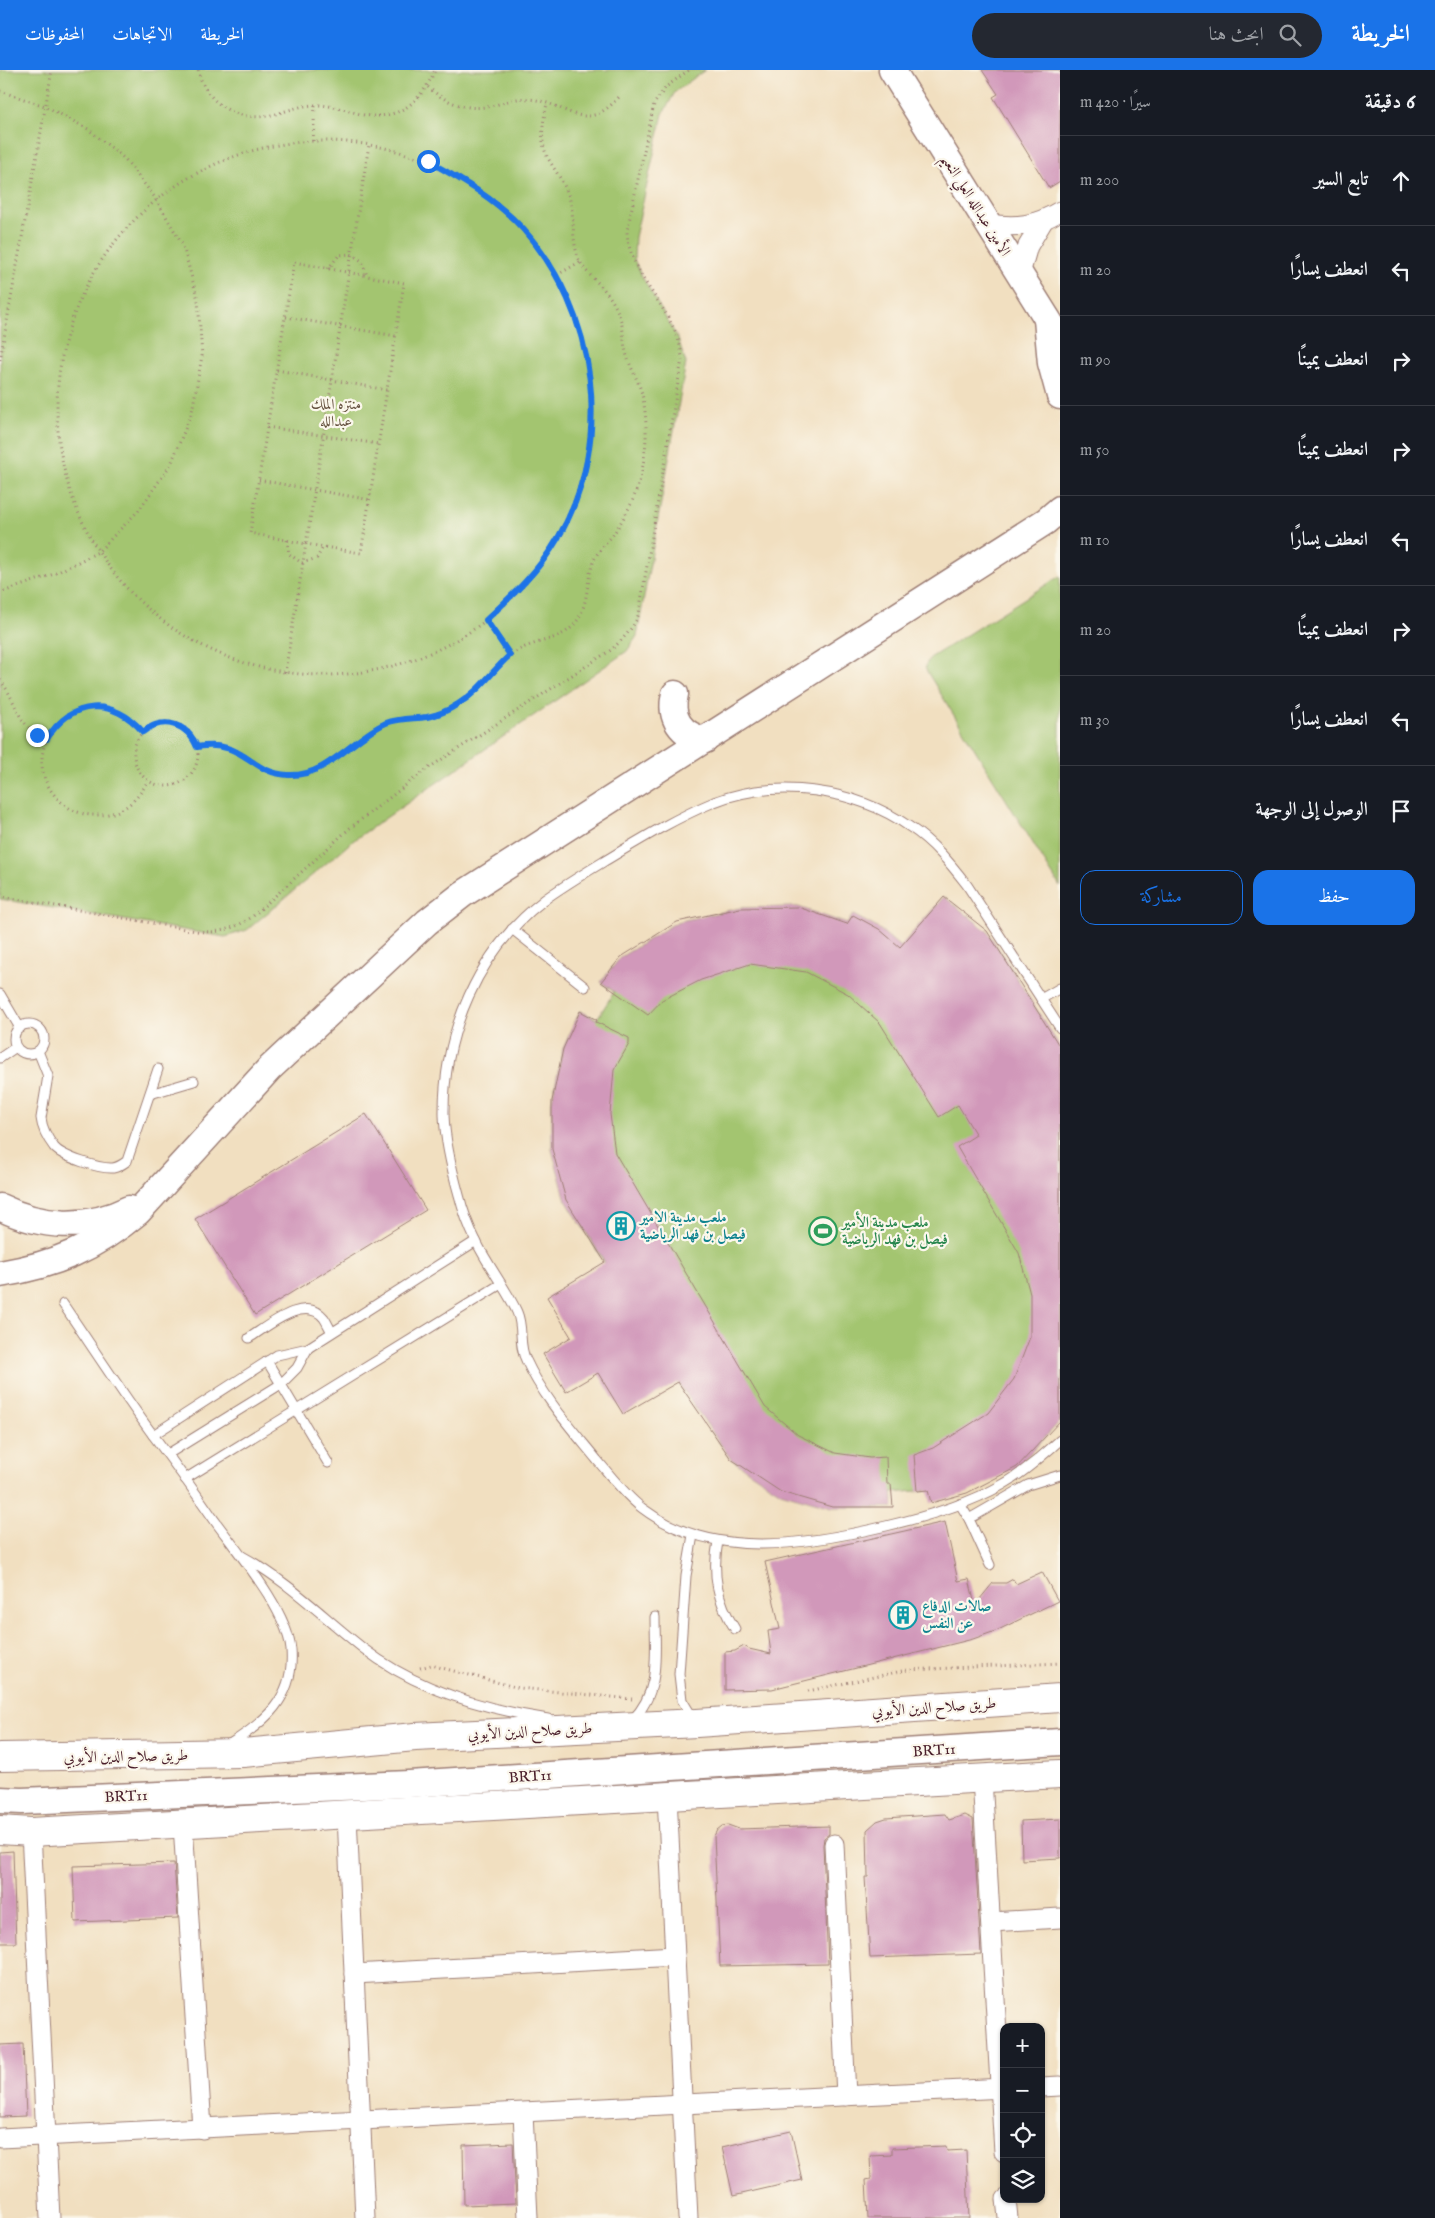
<!DOCTYPE html>
<html lang="ar">
<head>
<meta charset="utf-8">
<style>
	:root { --surface:#171b24; --page:#242831; --text:#f1f3f6; --muted:#9ea1a6; --line:#363941; --accent:#1a73e8 }
	body { margin:0; font-family:"IM FELL English",Amiri,serif; background:var(--page); color:var(--text); direction:rtl }
	.controls { position:absolute; right:15px; bottom:15px; display:grid; overflow:hidden; border-radius:10px; box-shadow:0 1px 4px #0004 }
	.controls button { width:45px; height:45px; display:grid; place-items:center; padding:0; border:0; border-bottom:1px solid var(--line); background:var(--surface); color:var(--text); font:25px sans-serif }
	.stop { position:absolute; width:15px; height:15px; margin:-11px; border:4px solid #1a73e8; border-radius:50%; background:#fff }
	.stop.end { background:#1a73e8; border-color:#fff; box-shadow:0 1px 5px #0008 }
	.list { margin:0; padding:0; list-style:none }
	h2 { display:flex; justify-content:space-between; align-items:center; height:65px; margin:0; padding:0 20px; font-size:21px }
	h2 small { font-size:16px; font-weight:400; color:var(--muted) }
	.list li { display:grid; grid-template-columns:32px 1fr auto; gap:15px; align-items:center; box-sizing:border-box; height:90px; padding:0 20px; border-top:1px solid var(--line) }
	.list b { display:block; font-size:19px; white-space:nowrap }
	.list em { font-size:16px; font-style:normal; color:var(--muted) }
	.actions { display:flex; gap:10px; padding:15px 20px }
	.actions a { flex:1; padding:11px 0; border:1px solid var(--accent); border-radius:15px; text-align:center; font-size:18px; color:var(--accent) }
	.actions .main { background:var(--accent); color:#fff }
	.icon { flex:none; width:28px; height:28px; fill:none; stroke:currentColor; stroke-width:2; stroke-linecap:round; stroke-linejoin:round }
	.map { position:relative; flex:none; width:1060px; height:2148px; overflow:hidden; direction:ltr }
	header { display:flex; align-items:center; gap:30px; box-sizing:border-box; height:70px; padding:0 25px; background:var(--accent); color:#fff }
	header strong { font-size:24px }
	nav { display:flex; gap:28px; margin-inline-start:auto; font-size:18px }
	.search { width:350px; height:45px; background:var(--page); display:flex; align-items:center; gap:12px; box-sizing:border-box; padding:0 18px; border-radius:28px; color:var(--muted); font-size:19px }
	main { display:flex }
	aside { flex:1; background:var(--surface) }
	.map>svg:first-child { display:block }
	.green { fill:#a3c56f; stroke:#76724d }
	.building { fill:#d198ba }
	.lines { fill:none; stroke-linecap:round; stroke-linejoin:round }
	.service-casing { stroke:#9e7f76; stroke-width:11 }
	.minor-casing { stroke:#9e7f76; stroke-width:21 }
	.secondary-casing { stroke:#9e7f76; stroke-width:29 }
	.primary-casing { stroke:#9e7f76; stroke-width:30 }
	.path { stroke:#9e7f76; stroke-width:3; stroke-dasharray:1 4; stroke-linecap:butt }
	.service { stroke:#fff; stroke-width:9 }
	.minor { stroke:#fff; stroke-width:19 }
	.secondary { stroke:#fff; stroke-width:26 }
	.primary { stroke:#fff; stroke-width:28 }
	.route { stroke:#1a73e8; stroke-width:6 }
	.labels { text-anchor:middle; stroke-width:4.5; stroke-linejoin:round; paint-order:stroke }
	.street-label { font-size:15px; fill:#4a1f2b; stroke:#fbf7ec }
	.park-label { font-size:15px; fill:#65513f; stroke:#fbf7ec }
	.culture-label { font-size:15px; font-weight:bold; fill:#0d838f; stroke:#fbf7ec; text-anchor:start }
	.leisure-label { font-size:15px; font-weight:bold; fill:#27864d; stroke:#fbf7ec; text-anchor:start }
</style>
</head>
<body>
<header>
<strong>الخريطة</strong>
<div class="search"><svg class="icon" aria-label="search" viewBox="0 0 24 24"><circle cx="10" cy="10" r="6"/><path d="M15 15l6 6"/></svg>ابحث هنا</div>
<nav><a>الخريطة</a><a>الاتجاهات</a><a>المحفوظات</a></nav>
</header>
<main>
<aside>
<h2>6 دقيقة<small>سيرًا · 420 m</small></h2>
<ul class="list">
<li><svg class="icon" aria-label="ahead" viewBox="0 0 24 24"><path d="M12 20V5M6 11l6-6 6 6"/></svg><div><b>تابع السير</b></div><em>200 m</em></li>
<li><svg class="icon" aria-label="left" viewBox="0 0 24 24"><path d="M17 20v-9H6M10 6l-5 5 5 5"/></svg><div><b>انعطف يسارًا</b></div><em>20 m</em></li>
<li><svg class="icon" aria-label="right" viewBox="0 0 24 24"><path d="M7 20v-9h11M14 6l5 5-5 5"/></svg><div><b>انعطف يمينًا</b></div><em>90 m</em></li>
<li><svg class="icon" aria-label="right" viewBox="0 0 24 24"><path d="M7 20v-9h11M14 6l5 5-5 5"/></svg><div><b>انعطف يمينًا</b></div><em>50 m</em></li>
<li><svg class="icon" aria-label="left" viewBox="0 0 24 24"><path d="M17 20v-9H6M10 6l-5 5 5 5"/></svg><div><b>انعطف يسارًا</b></div><em>10 m</em></li>
<li><svg class="icon" aria-label="right" viewBox="0 0 24 24"><path d="M7 20v-9h11M14 6l5 5-5 5"/></svg><div><b>انعطف يمينًا</b></div><em>20 m</em></li>
<li><svg class="icon" aria-label="left" viewBox="0 0 24 24"><path d="M17 20v-9H6M10 6l-5 5 5 5"/></svg><div><b>انعطف يسارًا</b></div><em>30 m</em></li>
<li><svg class="icon" aria-label="arrive" viewBox="0 0 24 24"><path d="M6 21V4h12l-3 4 3 4H6"/></svg><div><b>الوصول إلى الوجهة</b></div></li>
</ul>
<div class="actions"><a class="main">حفظ</a><a>مشاركة</a></div>
</aside>
<div class="map">
<svg width="1060" height="2148" viewBox="0 0 1060 2148">
	<rect width="100%" height="100%" fill="#fbf7ec"/>
	<filter id="ink" filterUnits="userSpaceOnUse"><feTurbulence type="fractalNoise" baseFrequency=".02" numOctaves="2"/><feDisplacementMap in="SourceGraphic" scale="10" xChannelSelector="R" yChannelSelector="G"/><feConvolveMatrix kernelMatrix="1 2 1 2 8 2 1 2 1" color-interpolation-filters="sRGB"/></filter>
	<filter id="wash" filterUnits="userSpaceOnUse"><feTurbulence type="fractalNoise" baseFrequency=".0096" numOctaves="4" result="noise"/><feDisplacementMap in="SourceGraphic" scale="20" xChannelSelector="R" yChannelSelector="G"/><feGaussianBlur stdDeviation="1.12" result="paint"/><feColorMatrix in="noise" values="0 0 0 0 0 0 0 0 0 0 0 0 0 0 0 0 0 1.4 0 .05"/><feComposite in="paint" operator="in"/></filter>
	<g filter="url(#wash)">
		<rect width="100%" height="100%" fill="#f1dfc0"/>
		<g class="green">
			<path d="M 0,0 L 705,0 L 675,22 L 663,44 L 635,167 L 634,189 L 640,203 L 678,269 L 686,293 L 637,566 L 627,581 L 354,770 L 247,860 L 225,867 L 0,829 Z"/>
			<path d="M 1060,506 L 1060,817 L 926,600 L 925,596 L 930,588 Z"/>
			<path d="M 944,827 L 987,861 L 1060,977 L 1060,1351 L 1017,1397 L 928,1420 L 892,1423 L 893,1437 L 832,1437 L 781,1422 L 731,1389 L 678,1312 L 566,1130 L 552,1079 L 552,1031 L 563,979 L 580,941 L 597,949 L 614,922 L 601,912 L 621,887 L 677,852 L 740,838 L 798,837 L 847,854 L 853,845 L 879,859 L 900,877 Z"/>
		</g>
		<g id="blocks">
			<g class="building">
				<path d="M 982,0 L 1060,0 L 1060,111 L 1049,118 L 993,27 L 998,24 Z"/>
				<path d="M 944,827 L 987,861 L 1060,977 L 1060,1351 L 1017,1397 L 967,1423 L 931,1433 L 928,1420 L 917,1421 L 914,1385 L 933,1378 L 988,1343 L 1014,1309 L 1030,1267 L 1030,1224 L 1019,1183 L 957,1077 L 976,1065 L 958,1035 L 939,1047 L 880,953 L 848,924 L 806,902 L 750,894 L 701,910 L 662,930 L 648,945 L 601,912 L 621,887 L 677,852 L 740,838 L 798,837 L 847,854 L 853,845 L 879,859 L 900,877 Z"/>
				<path d="M 580,941 L 597,950 L 596,952 L 629,968 L 629,974 L 614,1000 L 610,1044 L 615,1083 L 765,1337 L 798,1365 L 835,1383 L 870,1388 L 886,1387 L 887,1414 L 891,1414 L 893,1437 L 832,1437 L 781,1422 L 731,1389 L 678,1312 L 623,1344 L 598,1303 L 566,1322 L 543,1284 L 571,1267 L 547,1227 L 605,1192 L 566,1130 L 552,1079 L 552,1031 L 563,979 Z"/>
				<path d="M 366,1044 L 426,1140 L 255,1245 L 195,1149 Z"/>
				<path d="M 945,1452 L 958,1511 L 969,1509 L 975,1535 L 993,1513 L 1006,1513 L 1013,1509 L 1016,1514 L 1042,1502 L 1058,1531 L 998,1560 L 973,1569 L 772,1619 L 725,1620 L 725,1582 L 735,1581 L 744,1576 L 749,1579 L 771,1584 L 768,1561 L 780,1559 L 765,1492 Z"/>
				<path d="M 945,1744 L 949,1750 L 965,1745 L 973,1749 L 981,1884 L 870,1888 L 865,1807 L 868,1807 L 867,1760 L 877,1751 L 886,1748 Z"/>
				<path d="M 1060,1749 L 1060,1788 L 1022,1790 L 1021,1751 Z"/>
				<path d="M 728,1755 L 739,1759 L 829,1756 L 829,1764 L 824,1768 L 823,1775 L 828,1894 L 720,1896 L 714,1766 L 717,1760 L 722,1756 Z"/>
				<path d="M 13,1781 L 16,1873 L 0,1873 L 0,1782 Z"/>
				<path d="M 174,1793 L 178,1848 L 75,1852 L 73,1796 Z"/>
				<path d="M 23,1974 L 26,2046 L 0,2047 L 0,1975 Z"/>
				<path d="M 791,2061 L 802,2110 L 733,2126 L 722,2077 Z"/>
				<path d="M 513,2073 L 516,2133 L 464,2135 L 463,2075 Z"/>
				<path d="M 946,2076 L 947,2081 L 966,2080 L 969,2148 L 868,2148 L 866,2110 L 871,2109 L 870,2086 L 892,2085 L 892,2078 Z"/>
			</g>
		</g>
	</g>
	<g filter="url(#ink)">
		<use href="#blocks" fill-opacity="0" stroke="#9e7f76" stroke-width="1"/>
		<g class="lines">
			<defs>
				<g id="service">
					<path d="M 512,859 L 585,917"/>
					<path d="M 0,924 L 20,958"/>
					<path d="M 1041,929 L 1060,918"/>
					<circle cx="29" cy="969" r="15"/>
					<path d="M 1060,958 L 967,815 C 950,793 933,772 910,757 C 854,718 777,708 714,732 C 678,747 646,766 613,786 C 590,800 566,814 544,830 C 478,881 443,963 444,1045 C 445,1072 452,1100 459,1125 C 463,1141 469,1157 476,1171 C 488,1196 506,1218 517,1242 C 524,1258 518,1275 526,1290 C 543,1327 571,1358 597,1390 C 611,1406 624,1424 642,1438 C 712,1491 806,1475 886,1456 C 925,1447 967,1435 1002,1415 C 1023,1403 1042,1386 1060,1370"/>
					<path d="M 38,981 L 48,1006 L 41,1048 C 42,1058 48,1069 54,1077 C 62,1087 100,1099 113,1098 C 119,1097 123,1094 127,1091 L 158,999"/>
					<path d="M 0,988 L 16,977"/>
					<path d="M 150,1024 L 194,1011"/>
					<path d="M 63,1234 C 93,1278 122,1323 153,1365 C 174,1393 195,1422 215,1451 C 239,1484 287,1540 291,1580 C 295,1628 264,1653 228,1675"/>
					<path d="M 249,1268 C 267,1257 305,1224 324,1248 C 327,1252 329,1258 332,1262"/>
					<path d="M 267,1291 L 328,1393"/>
					<path d="M 153,1365 L 277,1285 L 308,1278 L 476,1171"/>
					<path d="M 168,1384 L 281,1314 L 297,1298 L 308,1278"/>
					<path d="M 185,1409 L 501,1214"/>
					<path d="M 960,1434 L 969,1449 L 990,1495"/>
					<path d="M 969,1449 L 1028,1415 L 1060,1405"/>
					<path d="M 718,1471 C 712,1504 717,1531 735,1559"/>
					<path d="M 242,1486 C 288,1511 323,1547 364,1579 C 416,1619 483,1639 548,1649"/>
					<path d="M 693,1648 L 682,1630 L 679,1604 L 686,1506 L 693,1465"/>
					<path d="M 632,1650 C 661,1622 655,1584 655,1547"/>
				</g>
				<g id="minor">
					<path d="M 988,154 C 1017,158 1035,156 1060,141"/>
					<path d="M 1020,204 L 1028,176 L 1043,151"/>
					<path d="M 982,1708 L 1004,2082"/>
					<path d="M 667,1726 L 688,2148"/>
					<path d="M 347,1745 L 365,2148"/>
					<path d="M 183,1754 L 202,2059"/>
					<path d="M 31,1762 L 50,2148"/>
					<path d="M 834,1774 L 846,2026"/>
					<path d="M 991,1852 L 1060,1848"/>
					<path d="M 354,1904 L 675,1886"/>
					<path d="M 1041,2017 L 1060,2016"/>
					<path d="M 523,2043 L 528,2148"/>
					<path d="M 0,2068 L 1004,2018"/>
					<path d="M 1006,2129 L 1008,2148"/>
				</g>
				<g id="secondary">
					<path d="M 892,0 L 1060,269"/>
					<path d="M 1047,249 L 1051,293 L 1060,326"/>
					<path d="M 675,624 C 669,648 681,665 705,670"/>
					<path d="M 0,1137 C 42,1158 87,1160 129,1139"/>
					<path d="M 0,1204 C 55,1195 95,1178 138,1142 L 269,999 L 427,852 L 463,824 L 1046,451 L 1060,439"/>
					<path d="M 0,1730 L 22,1731 L 409,1714 L 1060,1672"/>
				</g>
				<g id="primary">
					<path d="M 0,1687 L 243,1683 L 415,1667 L 697,1653 L 1060,1628"/>
					<path d="M 0,1760 L 31,1762 L 1060,1704"/>
				</g>
			</defs>
			<use href="#service" class="service-casing"/>
			<use href="#minor" class="minor-casing"/>
			<use href="#secondary" class="secondary-casing"/>
			<use href="#primary" class="primary-casing"/>
			<g class="path">
				<path d="M 198,0 C 205,32 235,51 267,46 C 284,43 298,35 316,35 C 333,35 348,41 364,45 C 400,51 422,30 435,0"/>
				<path d="M 428,17 C 447,34 470,42 495,35 C 507,32 516,27 529,29 C 567,32 583,67 619,27"/>
				<path d="M 0,21 L 45,36 L 88,59 L 125,89 L 156,129 L 183,176 L 198,230 L 202,286 L 192,342 L 171,394 L 139,440 L 98,482 L 54,504 L 0,523"/>
				<path d="M 313,71 L 315,35"/>
				<circle cx="324" cy="338" r="267"/>
				<path d="M 328,199 L 339,185 L 351,184 L 362,191 L 367,206"/>
				<path d="M 557,205 L 580,192"/>
				<path d="M 286,247 L 396,266"/>
				<path d="M 0,290 L 52,0"/>
				<path d="M 277,300 L 387,320"/>
				<path d="M 267,357 L 379,374"/>
				<path d="M 259,410 L 371,430"/>
				<path d="M 287,470 L 289,484 L 302,493"/>
				<path d="M 302,493 L 317,488 L 323,477"/>
				<path d="M 486,551 L 510,585"/>
				<path d="M 285,603 L 306,474 L 361,483 L 404,213 L 294,192 L 250,463 L 306,474 C 328,341 347,208 369,75"/>
				<path d="M 0,610 C 19,633 15,656 47,669"/>
				<circle cx="166" cy="684" r="32"/>
				<path d="M 143,663 C 89,597 8,675 57,728 C 67,739 82,746 98,745 C 121,745 138,731 148,710"/>
				<path d="M 197,677 C 209,675 220,674 231,678 C 257,688 265,710 299,705 C 335,700 356,665 389,652 C 402,647 415,649 428,646 C 439,644 451,639 460,633 C 484,618 496,592 519,580 C 537,570 558,571 573,556 C 590,537 585,512 594,490 C 598,481 605,474 612,466 C 619,456 626,444 632,432 C 646,399 650,359 642,324 C 638,309 629,296 626,282 C 623,271 624,259 620,248 C 616,235 608,223 599,214 C 592,207 584,200 580,191 C 570,171 576,148 569,127 C 564,112 555,101 548,88 C 539,71 543,51 547,34"/>
				<path d="M 0,826 L 196,861 C 218,864 234,859 252,847 L 350,758 L 427,699 L 611,580 C 623,569 634,558 639,543 L 682,289 C 679,241 629,210 627,161 L 654,34 L 666,17 L 689,0"/>
				<path d="M 420,1598 L 431,1595 L 519,1618 L 632,1629"/>
				<path d="M 808,1621 L 907,1600 L 1060,1593"/>
			</g>
			<use href="#service" class="service"/>
			<use href="#minor" class="minor"/>
			<use href="#secondary" class="secondary"/>
			<use href="#primary" class="primary"/>
		</g>
	</g>
	<g class="lines" filter="url(#ink)">
		<path class="route" d="M 37,665 L 47,669 C 71,629 114,627 143,662 C 163,646 187,653 197,677 C 246,669 248,703 288,705 C 328,707 352,668 386,653 C 400,648 413,649 427,647 C 438,645 449,640 458,634 C 480,621 492,601 510,585 L 486,550 C 513,525 539,501 558,468 C 615,371 597,242 523,159 C 496,129 462,110 428,91"/>
	</g>
	<defs>
		<symbol id="building-ring" viewBox="-11 -11 22 22"><circle r="9.5" fill="#fbf7ec" stroke="#0f9aa8" stroke-width="1.5"/><path d="M-4-6H4V6H1V3H-1V6H-4ZM-2.5-4.3h1.7v1.8h-1.7ZM.8-4.3h1.7v1.8H.8ZM-2.5-1h1.7V.8h-1.7ZM.8-1h1.7V.8H.8Z" fill="#0f9aa8"/></symbol>
		<symbol id="stadium-ring" viewBox="-11 -11 22 22"><circle r="9.5" fill="#fbf7ec" stroke="#2e9e5b" stroke-width="1.5"/><path d="M0-5a6.5 5 0 1 0 0 10a6.5 5 0 1 0 0-10ZM-3.5-1.8h7v3.6h-7Z" fill="#2e9e5b"/></symbol>
	</defs>
	<g fill-rule="evenodd">
		<use href="#building-ring" x="605" y="1140" width="32" height="32"/>
		<use href="#stadium-ring" x="807" y="1145" width="32" height="32"/>
		<use href="#building-ring" x="887" y="1529" width="32" height="32"/>
	</g>
	<g class="labels">
		<g class="street-label">
			<text transform="translate(976 135) rotate(58)" y="5">الأمين عبدالله العلي النعيم</text>
			<text transform="translate(934 1637) rotate(-4)" y="5">طريق صلاح الدين الأيوبي</text>
			<text transform="translate(530 1661) rotate(-3)" y="5">طريق صلاح الدين الأيوبي</text>
			<text transform="translate(934 1680) rotate(-4)" y="5">BRT11</text>
			<text transform="translate(126 1686) rotate(-1)" y="5">طريق صلاح الدين الأيوبي</text>
			<text transform="translate(530 1706) rotate(-4)" y="5">BRT11</text>
			<text transform="translate(126 1726) rotate(-3)" y="5">BRT11</text>
		</g>
		<g class="park-label">
			<text x="336" y="339">منتزه الملك<tspan x="336" dy="17">عبدالله</tspan></text>
		</g>
		<g class="culture-label">
			<text x="640" y="1152">ملعب مدينة الامير<tspan x="640" dy="17">فيصل بن فهد الرياضية</tspan></text>
			<text x="922" y="1541">صالات الدفاع<tspan x="922" dy="17">عن النفس</tspan></text>
		</g>
		<g class="leisure-label">
			<text x="842" y="1157">ملعب مدينة الأمير<tspan x="842" dy="17">فيصل بن فهد الرياضية</tspan></text>
		</g>
	</g>
</svg>
<div class="controls">
<button>+</button>
<button>−</button>
<button><svg class="icon" aria-label="locate" viewBox="0 0 24 24"><circle cx="12" cy="12" r="6"/><path d="M12 2v4M12 18v4M2 12h4M18 12h4"/></svg></button>
<button><svg class="icon" aria-label="layers" viewBox="0 0 24 24"><path d="M12 4l9 5-9 5-9-5zM3 14l9 5 9-5"/></svg></button>
</div>
<div class="stop" style="left:428px;top:91px"></div>
<div class="stop end" style="left:37px;top:665px"></div>
</div>
</main>
</body>
</html>
